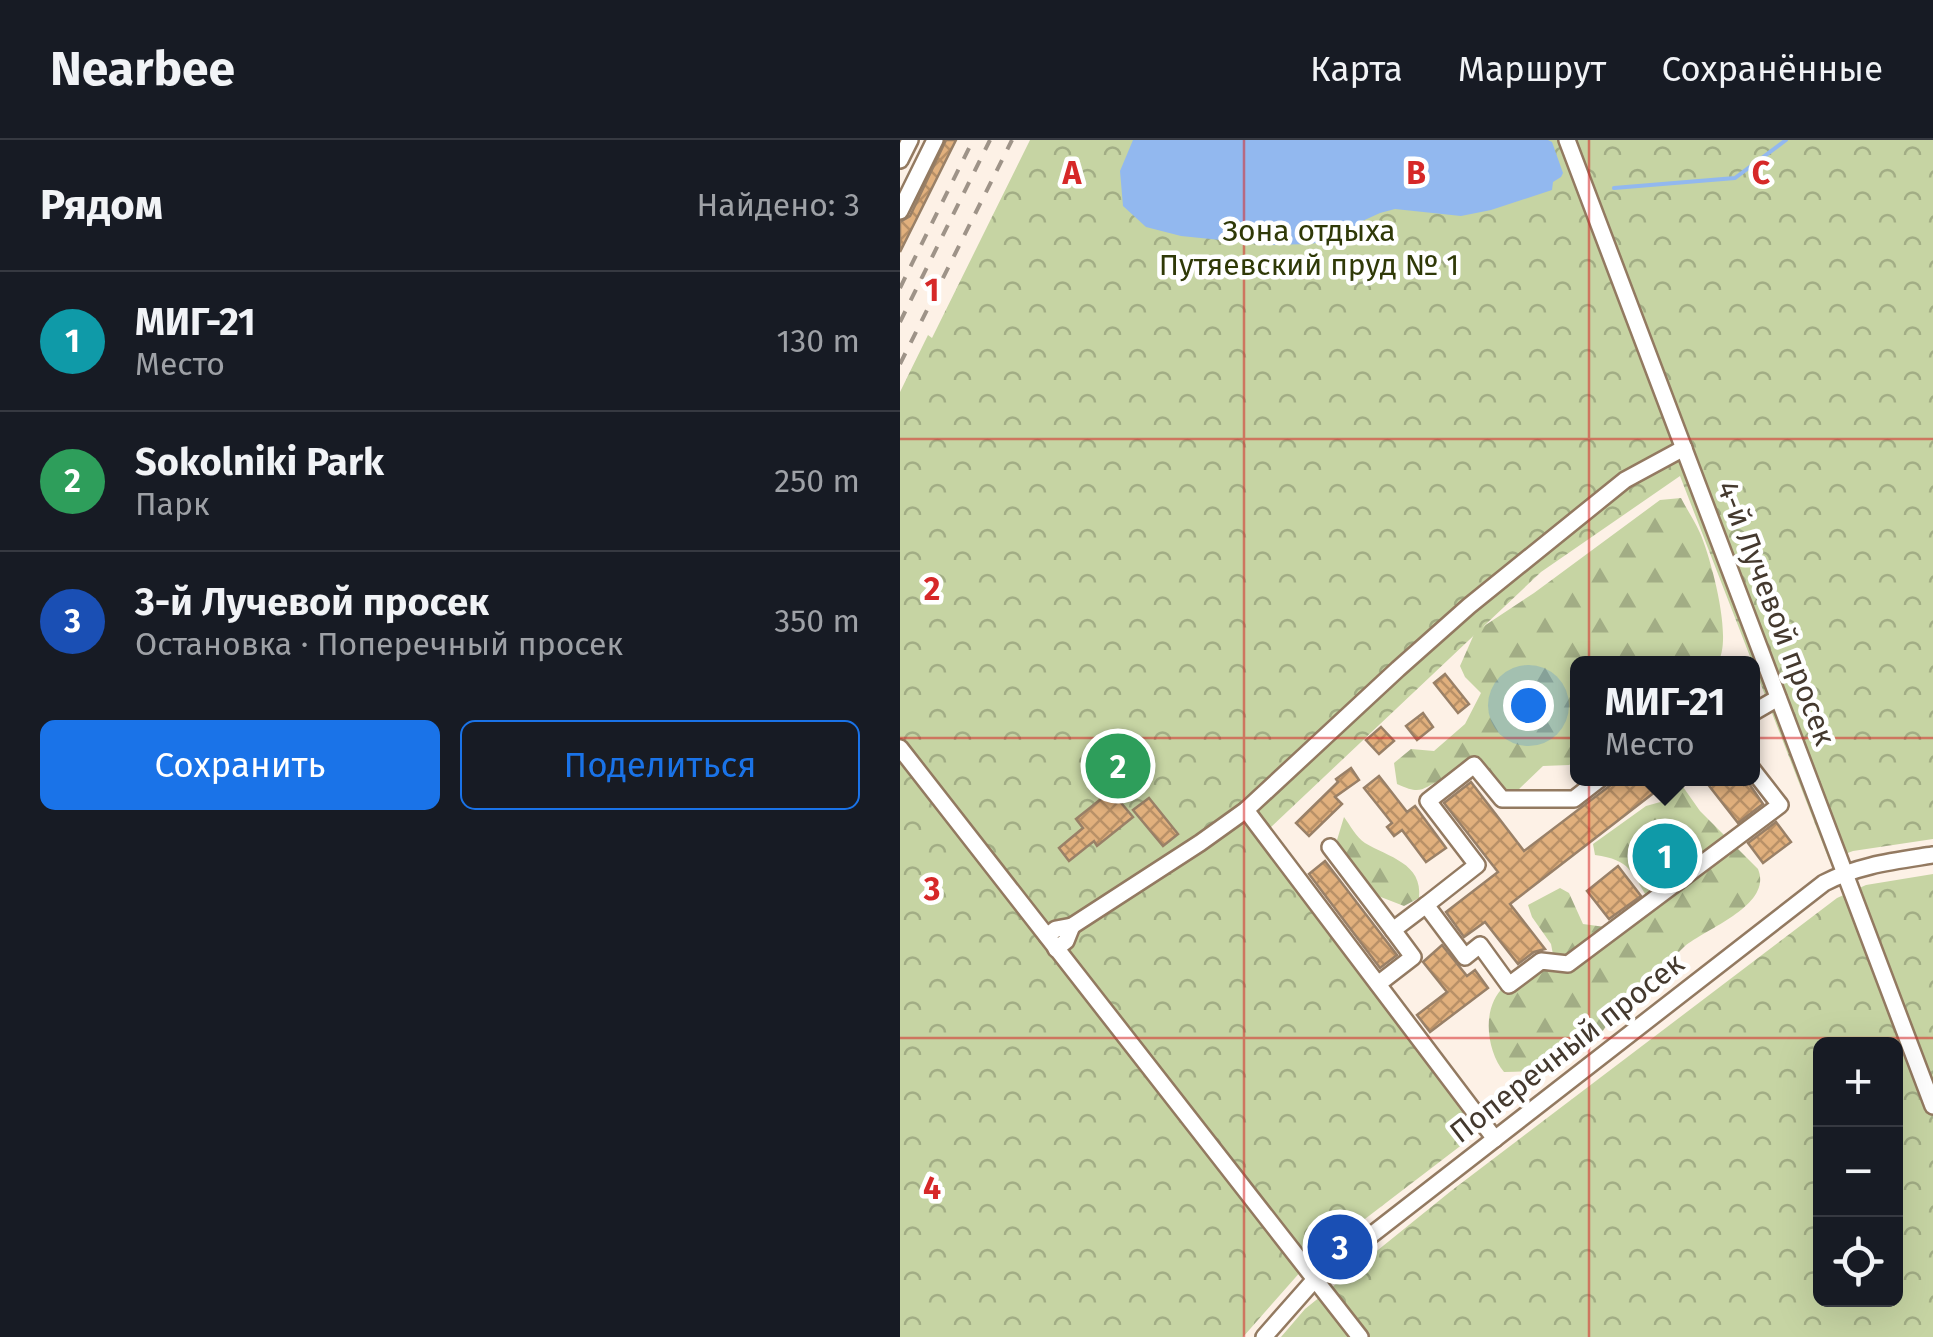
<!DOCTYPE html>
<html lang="ru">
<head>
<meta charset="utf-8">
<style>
	:root { --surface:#171b24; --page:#20242c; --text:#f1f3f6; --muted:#9ea1a6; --line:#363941; --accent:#1a73e8 }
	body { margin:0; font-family:"Fira Sans",sans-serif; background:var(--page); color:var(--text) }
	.controls { position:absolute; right:30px; bottom:30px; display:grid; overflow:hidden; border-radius:15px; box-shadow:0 10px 40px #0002 }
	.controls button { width:90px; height:90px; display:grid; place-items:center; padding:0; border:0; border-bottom:2px solid var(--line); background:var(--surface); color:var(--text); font:50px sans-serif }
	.you { position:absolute; left:628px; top:565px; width:35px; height:35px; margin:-25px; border:8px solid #fff; border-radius:50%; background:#1a73e8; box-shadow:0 0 0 15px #1a73e833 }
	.badge { display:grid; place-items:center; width:65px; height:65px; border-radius:50%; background:var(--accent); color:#fff; font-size:32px; font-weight:700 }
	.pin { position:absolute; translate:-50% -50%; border:5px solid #fff; box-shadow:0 2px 10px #0006 }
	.popup { position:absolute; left:670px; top:516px; width:190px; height:130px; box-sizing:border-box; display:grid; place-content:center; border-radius:15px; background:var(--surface); filter:drop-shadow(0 2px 8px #0005); font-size:32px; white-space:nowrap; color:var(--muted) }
	.popup b { font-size:38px; color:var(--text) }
	.popup::after { content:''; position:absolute; left:50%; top:100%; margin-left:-20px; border:20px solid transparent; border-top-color:var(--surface) }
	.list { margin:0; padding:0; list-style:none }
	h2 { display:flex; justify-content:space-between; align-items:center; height:130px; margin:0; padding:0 40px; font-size:42px }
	h2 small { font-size:32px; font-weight:400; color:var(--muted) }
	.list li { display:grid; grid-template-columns:65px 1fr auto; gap:30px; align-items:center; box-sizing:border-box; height:140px; padding:0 40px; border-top:2px solid var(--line) }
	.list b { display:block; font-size:38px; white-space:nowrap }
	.list p { margin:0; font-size:32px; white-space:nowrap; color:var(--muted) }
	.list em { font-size:32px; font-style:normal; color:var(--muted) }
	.actions { display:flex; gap:20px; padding:30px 40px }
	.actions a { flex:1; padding:22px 0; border:2px solid var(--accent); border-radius:15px; text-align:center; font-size:35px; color:var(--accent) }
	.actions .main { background:var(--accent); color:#fff }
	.icon { flex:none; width:55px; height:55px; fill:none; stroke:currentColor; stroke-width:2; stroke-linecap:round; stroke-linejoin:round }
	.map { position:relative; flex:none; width:1033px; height:1197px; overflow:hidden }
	header { display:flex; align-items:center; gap:60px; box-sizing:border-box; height:140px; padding:0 50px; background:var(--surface); border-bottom:2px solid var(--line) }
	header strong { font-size:48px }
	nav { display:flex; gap:55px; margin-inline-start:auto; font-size:35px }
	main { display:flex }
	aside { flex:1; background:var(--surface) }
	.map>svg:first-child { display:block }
	.forest { fill:url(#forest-firs) }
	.park { fill:url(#park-crowns); fill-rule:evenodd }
	.water { fill:#92b8ef }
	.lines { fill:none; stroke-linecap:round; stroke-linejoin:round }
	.stream { stroke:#92b8ef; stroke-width:4 }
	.building { fill:url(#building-cross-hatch); stroke:#998067; stroke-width:2.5 }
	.minor-casing { stroke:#937a61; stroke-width:20 }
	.minor { stroke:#fff; stroke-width:15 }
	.rail { stroke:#9e9388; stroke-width:4; stroke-dasharray:12 12; stroke-linecap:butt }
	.grid { fill:none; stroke:#d62828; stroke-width:2.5; stroke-opacity:0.55 }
	.labels { text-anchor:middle; stroke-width:9; stroke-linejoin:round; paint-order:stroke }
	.park-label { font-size:30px; fill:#2f3907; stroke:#fff }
	.street-label { font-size:30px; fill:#44392e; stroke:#fff }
	.grid-label { font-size:32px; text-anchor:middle; font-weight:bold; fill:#d62828; stroke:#fff; stroke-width:9; stroke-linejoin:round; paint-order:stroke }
</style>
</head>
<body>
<header>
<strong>Nearbee</strong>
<nav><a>Карта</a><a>Маршрут</a><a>Сохранённые</a></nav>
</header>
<main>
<aside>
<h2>Рядом<small>Найдено: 3</small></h2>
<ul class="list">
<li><span class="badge" style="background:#0f9aa8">1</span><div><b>МИГ-21</b><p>Место</p></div><em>130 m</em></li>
<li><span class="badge" style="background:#2e9e5b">2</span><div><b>Sokolniki Park</b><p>Парк</p></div><em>250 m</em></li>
<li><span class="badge" style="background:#1a4fb4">3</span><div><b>3-й Лучевой просек</b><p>Остановка · Поперечный просек</p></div><em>350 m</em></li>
</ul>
<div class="actions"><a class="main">Сохранить</a><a>Поделиться</a></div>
</aside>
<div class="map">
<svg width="1033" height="1197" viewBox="0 0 1033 1197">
	<defs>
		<pattern id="forest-firs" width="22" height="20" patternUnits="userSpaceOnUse" patternTransform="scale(2.5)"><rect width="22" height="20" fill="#c6d4a3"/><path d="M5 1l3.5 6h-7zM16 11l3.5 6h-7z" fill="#a2ad85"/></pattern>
		<pattern id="park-crowns" width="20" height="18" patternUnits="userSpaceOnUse" patternTransform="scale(2.5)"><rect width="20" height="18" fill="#c6d4a3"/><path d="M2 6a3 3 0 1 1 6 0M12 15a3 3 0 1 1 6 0" fill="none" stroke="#a2ad85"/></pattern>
		<pattern id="building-cross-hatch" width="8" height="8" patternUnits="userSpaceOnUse" patternTransform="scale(2.5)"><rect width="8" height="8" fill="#e1b07d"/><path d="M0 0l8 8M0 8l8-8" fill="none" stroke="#b89067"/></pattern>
	</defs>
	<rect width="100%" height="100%" fill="#fdf1e6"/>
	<g class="forest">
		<path d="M 781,358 C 787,370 795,381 800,393 C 811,418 834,502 817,523 L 678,524 L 677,621 L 669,625 L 643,626 L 616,652 L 602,652 L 585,629 C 572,633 556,634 543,639 C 521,648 523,656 497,644 L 494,623 L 511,609 L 534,611 L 565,584 L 581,553 L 565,537 L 560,526 L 575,492 L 634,453 L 760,360 Z"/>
		<path d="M 781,644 L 800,671 L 858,729 C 873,765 807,788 785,806 C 777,813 771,822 764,829 C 754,837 742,843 733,852 C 710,874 701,904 672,920 C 650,932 628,931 604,932 C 586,910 581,866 605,846 C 620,833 639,834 655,825 L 651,804 L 632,777 L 628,765 L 660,748 L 669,753 L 683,784 L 705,787 L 749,760 C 731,732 731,720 695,715 L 693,704 L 746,666 L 764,661 Z"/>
		<path d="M 444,677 C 450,685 456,697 465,703 C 488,717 523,723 519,758 L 504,766 L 473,754 L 437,700 Z"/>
	</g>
	<g class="park">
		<path d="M 130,0 L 1033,0 L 1033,699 L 953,711 L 929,720 L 780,336 L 641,432 L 370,688 L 593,981 L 410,1121 L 343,1197 L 0,1197 L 0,252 L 28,195 L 32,198 Z"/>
		<path d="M 1033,734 L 1033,1197 L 381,1197 L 405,1169 L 551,1051 L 937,758 L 966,745 ZM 921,904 L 996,904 L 996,1160 L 921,1160 Z"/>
	</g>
	<path class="water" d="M 233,0 L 648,0 L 652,2 L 663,33 L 661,37 L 653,42 L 652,50 L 591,70 L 561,76 L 495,69 L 480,73 L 458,83 L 448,94 L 439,99 L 410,104 L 370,105 L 281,96 L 246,87 L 223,66 L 220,31 Z"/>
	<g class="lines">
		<path class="stream" d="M 714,48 L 835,38 L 886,0"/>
	</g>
	<g class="building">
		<path d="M 46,0 L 56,0 L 0,112 L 0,82 L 10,76 Z"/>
		<path d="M 545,534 L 569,564 L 558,573 L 534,543 Z"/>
		<path d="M 523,573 L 533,587 L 517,600 L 506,586 Z"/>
		<path d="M 481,587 L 494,601 L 479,614 L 466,600 Z"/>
		<path d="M 451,628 L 459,640 L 435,657 L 442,664 L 409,696 L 396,683 L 438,642 L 436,639 Z"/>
		<path d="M 479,636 L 507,672 L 515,666 L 546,708 L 526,722 L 502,690 L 494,696 L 487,687 L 492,683 L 464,648 Z"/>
		<path d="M 720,638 L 773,638 L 610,764 L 645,809 L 634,812 L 618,824 L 585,782 L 564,797 L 546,772 L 598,732 L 544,663 L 571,642 L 624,711 Z"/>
		<path d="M 803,638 L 839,638 L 844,645 L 848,642 L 863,664 L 838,683 Z"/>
		<path d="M 211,651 L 233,677 L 197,706 L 194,701 L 169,721 L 159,708 L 183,688 L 176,679 Z"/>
		<path d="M 249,658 L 278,694 L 263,706 L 233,670 Z"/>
		<path d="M 876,682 L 891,702 L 863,723 L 848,703 Z"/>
		<path d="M 425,721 L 497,815 L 480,828 L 409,734 Z"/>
		<path d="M 718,726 L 741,756 L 709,779 L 687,751 Z"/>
		<path d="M 542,805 L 567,836 L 575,830 L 588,848 L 530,892 L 517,875 L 547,852 L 523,822 Z"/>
	</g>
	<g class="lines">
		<defs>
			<g id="minor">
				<path d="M 667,0 L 1033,966"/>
				<path d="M 0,20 L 10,0"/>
				<path d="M 0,71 L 35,0"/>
				<path d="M 852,573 L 878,558"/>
				<path d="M 0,608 L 460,1197"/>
				<path d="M 346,670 L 595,999"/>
				<path d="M 430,707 L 493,790"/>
				<path d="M 526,765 L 577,725 L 528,661 L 574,625 L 602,659 L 674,659 L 701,638"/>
				<path d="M 172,786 L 300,703 L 346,670 L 498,529 L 569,466 L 725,340 L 784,308"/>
				<path d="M 147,796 L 156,789 L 172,786 L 166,801 L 156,809"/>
				<path d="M 478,844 L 513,817 L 493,790 L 526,765 L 565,817 L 580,805 L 609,845 L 641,821 L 668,824 L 880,665 L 852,629"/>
				<path d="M 364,1197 L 416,1138 L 924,743 C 958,725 995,721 1033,715"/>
			</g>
		</defs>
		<use href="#minor" class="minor-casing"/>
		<use href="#minor" class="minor"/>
		<g class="rail">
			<path d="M 0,148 L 73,0"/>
			<path d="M 0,182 L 90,0"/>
			<path d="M 0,224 L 112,0"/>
		</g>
	</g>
	<path class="grid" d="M 344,0 L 344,1197M 689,0 L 689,1197M 0,299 L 1033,299M 0,598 L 1033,598M 0,898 L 1033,898"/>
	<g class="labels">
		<g class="park-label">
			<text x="409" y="101">Зона отдыха<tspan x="409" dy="34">Путяевский пруд № 1</tspan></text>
		</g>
		<g class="street-label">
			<text transform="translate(876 473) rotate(69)" y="10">4-й Лучевой просек</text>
			<text transform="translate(667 908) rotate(-38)" y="10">Поперечный просек</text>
		</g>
	</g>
	<g class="grid-label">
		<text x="172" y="44">A</text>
		<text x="516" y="44">B</text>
		<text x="861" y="44">C</text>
		<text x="32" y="161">1</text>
		<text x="32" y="460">2</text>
		<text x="32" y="760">3</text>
		<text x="32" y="1059">4</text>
	</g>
</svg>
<div class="controls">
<button>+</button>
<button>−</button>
<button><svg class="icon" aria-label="locate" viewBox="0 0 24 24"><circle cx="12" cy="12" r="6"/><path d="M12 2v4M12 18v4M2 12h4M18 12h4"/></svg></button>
</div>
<div class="you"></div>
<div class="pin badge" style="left:765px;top:716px;background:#0f9aa8">1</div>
<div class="popup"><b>МИГ-21</b>Место</div>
<div class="pin badge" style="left:218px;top:626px;background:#2e9e5b">2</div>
<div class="pin badge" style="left:440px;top:1107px;background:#1a4fb4">3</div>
</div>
</main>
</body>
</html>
